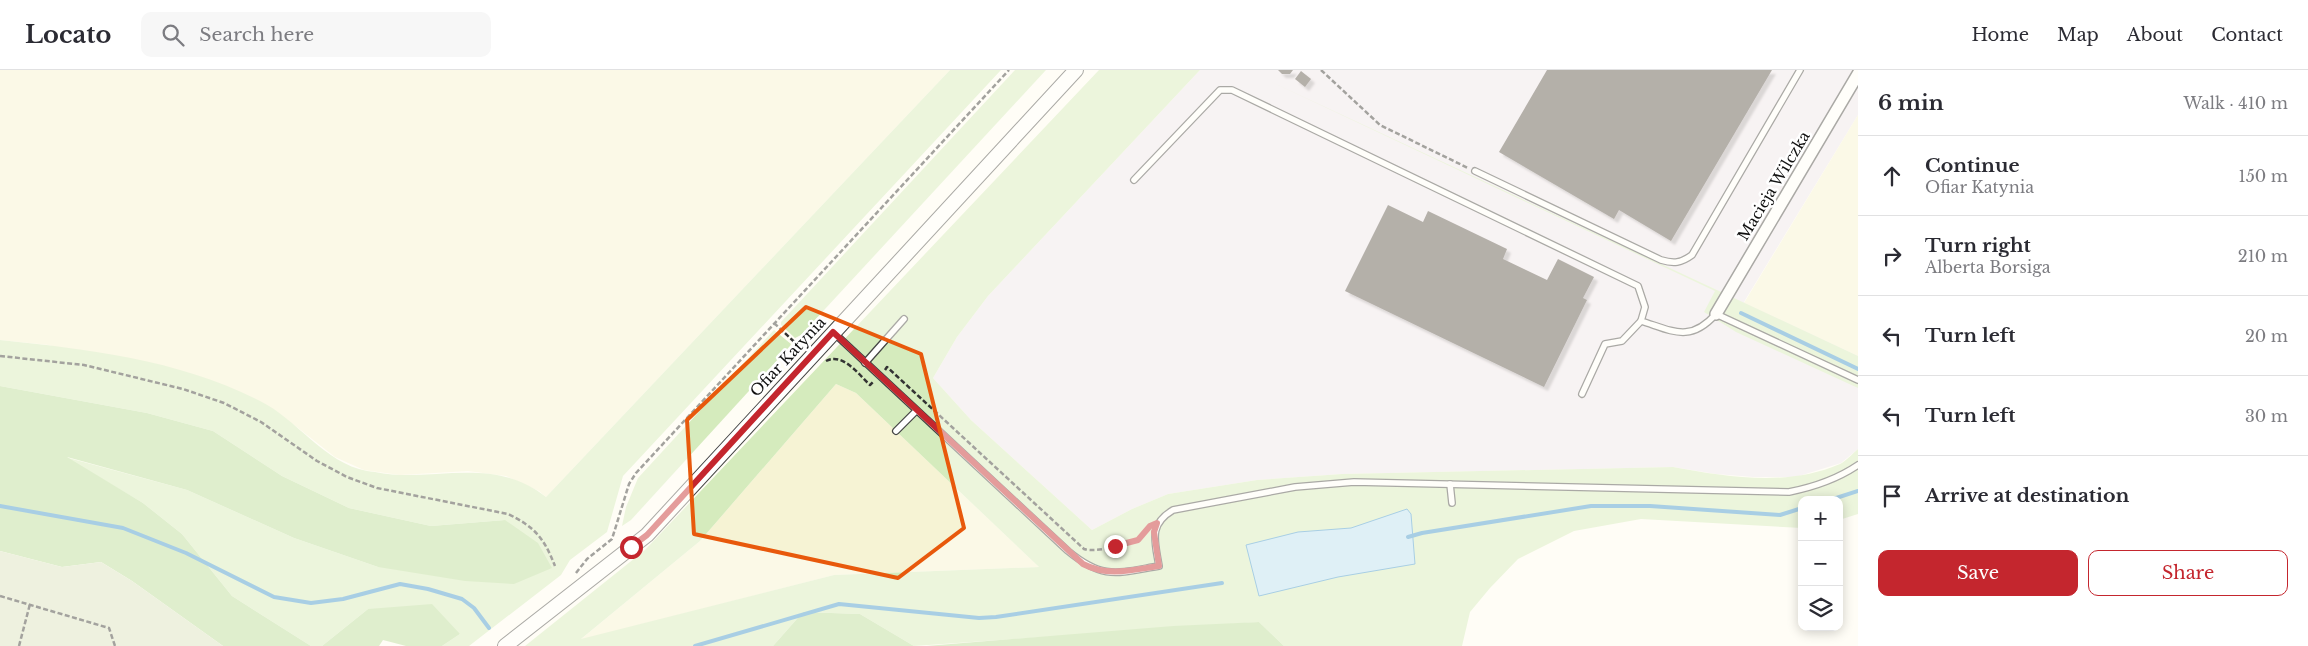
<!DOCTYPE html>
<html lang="en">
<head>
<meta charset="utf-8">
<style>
	:root { --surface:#fff; --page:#f7f7f7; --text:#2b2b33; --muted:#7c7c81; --line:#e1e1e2; --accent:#c4262e }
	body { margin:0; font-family:"Libre Baskerville",serif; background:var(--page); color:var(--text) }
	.controls { position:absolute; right:15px; bottom:15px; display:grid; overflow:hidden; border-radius:10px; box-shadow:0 2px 12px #0003 }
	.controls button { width:45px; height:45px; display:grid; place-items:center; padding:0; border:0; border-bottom:1px solid var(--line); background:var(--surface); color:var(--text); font:25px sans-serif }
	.stop { position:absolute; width:15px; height:15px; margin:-11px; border:4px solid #c4262e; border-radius:50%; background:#fff }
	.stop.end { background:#c4262e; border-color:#fff; box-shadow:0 1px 5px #0008 }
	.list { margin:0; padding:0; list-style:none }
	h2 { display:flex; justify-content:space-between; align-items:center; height:65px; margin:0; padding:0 20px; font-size:21px }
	h2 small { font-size:16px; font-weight:400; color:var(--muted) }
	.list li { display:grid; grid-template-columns:32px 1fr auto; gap:15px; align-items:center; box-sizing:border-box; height:80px; padding:0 20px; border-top:1px solid var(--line) }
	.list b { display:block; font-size:19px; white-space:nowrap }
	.list p { margin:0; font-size:16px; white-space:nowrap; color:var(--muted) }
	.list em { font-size:16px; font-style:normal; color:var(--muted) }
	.actions { display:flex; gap:10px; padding:15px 20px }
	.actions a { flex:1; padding:11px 0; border:1px solid var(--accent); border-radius:10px; text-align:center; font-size:18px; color:var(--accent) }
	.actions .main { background:var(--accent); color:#fff }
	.icon { flex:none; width:28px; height:28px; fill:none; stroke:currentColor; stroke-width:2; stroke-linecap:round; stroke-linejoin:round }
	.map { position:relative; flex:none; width:1858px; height:576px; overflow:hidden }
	header { display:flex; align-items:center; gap:30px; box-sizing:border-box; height:70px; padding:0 25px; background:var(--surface); border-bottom:1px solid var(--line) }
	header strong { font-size:24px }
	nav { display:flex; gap:28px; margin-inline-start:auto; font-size:18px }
	.search { width:350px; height:45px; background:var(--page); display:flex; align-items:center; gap:12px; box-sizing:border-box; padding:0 18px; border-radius:10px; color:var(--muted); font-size:19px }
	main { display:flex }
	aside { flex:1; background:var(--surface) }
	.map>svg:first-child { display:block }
	.industrial { fill:#eee6ef }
	.farmland { fill:#f6f3d4 }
	.green { fill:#d5ebbd; fill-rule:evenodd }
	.forest { fill:#b9dc9c }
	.cemetery { fill:#d9e3c4 }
	.water { fill:#b9e0f7; stroke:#3f96cf }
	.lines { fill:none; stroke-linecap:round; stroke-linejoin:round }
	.stream { stroke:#3f96cf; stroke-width:4 }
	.building { fill:#5a524d; filter:url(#shadow) }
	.service-casing { stroke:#444; stroke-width:8 }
	.minor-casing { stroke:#444; stroke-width:14 }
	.tertiary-casing { stroke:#444; stroke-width:16 }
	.path { stroke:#333; stroke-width:2.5; stroke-dasharray:5 2.5; stroke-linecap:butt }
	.service { stroke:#fff; stroke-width:5.5 }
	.minor { stroke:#fff; stroke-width:11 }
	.tertiary { stroke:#fff; stroke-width:14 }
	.route { stroke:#c4262e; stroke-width:6 }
	.marked { fill:none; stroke:#e8590c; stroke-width:4; stroke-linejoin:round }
	.labels { text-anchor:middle; stroke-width:5; stroke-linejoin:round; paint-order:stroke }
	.street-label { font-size:15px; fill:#111; stroke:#fff }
</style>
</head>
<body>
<header>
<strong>Locato</strong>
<div class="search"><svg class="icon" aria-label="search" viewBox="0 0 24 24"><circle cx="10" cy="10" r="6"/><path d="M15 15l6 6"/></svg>Search here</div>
<nav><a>Home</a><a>Map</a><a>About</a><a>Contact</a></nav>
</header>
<main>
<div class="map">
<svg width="1858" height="576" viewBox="0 0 1858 576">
	<defs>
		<filter id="shadow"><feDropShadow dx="4" dy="4" stdDeviation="1" flood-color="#0004"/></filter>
	</defs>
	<rect width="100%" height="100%" fill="#fffdf5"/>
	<path class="industrial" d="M 1200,0 L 1858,0 L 1858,45 L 1744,232 L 1858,286 L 1858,379 L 1841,393 L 1796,407 L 1753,407 L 1716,404 L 1673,397 L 1342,404 L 1257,410 L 1168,424 L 1132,439 L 1092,460 L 971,350 L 933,308 L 957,267 L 988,226 Z"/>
	<g class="farmland">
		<path d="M 0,0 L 950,0 L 546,427 L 539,421 L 506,406 L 468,401 L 400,405 L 364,400 L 335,387 L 293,354 L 49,275 L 0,270 Z"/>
		<path d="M 1858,45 L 1858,286 L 1744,233 Z"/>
		<path d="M 836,314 L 856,323 L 1039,497 L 834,505 L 580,570 L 700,471 Z"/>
	</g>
	<g class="green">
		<path d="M 950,0 L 1001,0 L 623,406 L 607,462 L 570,490 L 561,505 L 469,576 L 442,576 L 460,564 L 368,539 L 322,576 L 311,576 L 232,526 L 182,464 L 143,433 L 65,387 L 187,420 L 294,468 L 378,497 L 505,450 L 431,456 L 349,438 L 282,406 L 213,361 L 147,343 L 0,316 L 0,270 C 87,279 181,290 260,331 C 297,349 324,393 367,401 C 377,402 390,405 400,405 C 452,406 501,391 546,427 Z"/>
		<path d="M 1015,0 L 1046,0 L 801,265 L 795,268 L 781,255 L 781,252 Z"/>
		<path d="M 1099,0 L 1200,0 L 988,226 L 957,267 L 933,308 L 971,350 L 1092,460 L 1132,439 L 1168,424 L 1257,410 L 1342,404 L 1673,397 C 1728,407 1787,417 1840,394 C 1846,391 1852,384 1858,379 L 1858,444 L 1839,450 L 1839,430 L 1802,430 L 1802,458 L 1641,449 L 1574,461 L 1518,489 L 1490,518 L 1470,542 L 1462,576 L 1284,576 L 1259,552 L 914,576 L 860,544 L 803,542 L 773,576 L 525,576 L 645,480 ZM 836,314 L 856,323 L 1039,497 L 834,505 L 581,569 L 700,471 Z"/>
		<path d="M 1246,0 L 1858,286 L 1858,318 L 1736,262 L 1704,242 L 1715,221 Z"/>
		<path d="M 774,260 L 791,274 L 790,276 L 631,450 L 622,456 L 626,437 L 638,408 Z"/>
	</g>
	<g class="forest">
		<path d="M 0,316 L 147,343 L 213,361 L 282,406 L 349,438 L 431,456 L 505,450 L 538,473 L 552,498 L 514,514 L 465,511 L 378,497 L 294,468 L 187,420 L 67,387 L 143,433 L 182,464 L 232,526 L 311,576 L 223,576 L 132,511 L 101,492 L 62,497 L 0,481 Z"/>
		<path d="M 432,534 L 460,564 L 442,576 L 406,576 L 383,570 L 379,576 L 322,576 L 368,539 Z"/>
		<path d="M 803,542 L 860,544 L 914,576 L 773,576 Z"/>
		<path d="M 1259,552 L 1284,576 L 926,576 L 1173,556 Z"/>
	</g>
	<path class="cemetery" d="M 0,481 L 62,497 L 101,492 L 132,511 L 223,576 L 0,576 Z"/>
	<path class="water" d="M 1407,439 L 1411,444 L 1415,494 L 1338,507 L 1259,526 L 1246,475 L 1298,462 L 1351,458 Z"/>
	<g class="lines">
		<g class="stream">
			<path d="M 1741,243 L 1858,299"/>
			<path d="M 1830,430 L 1858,421"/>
			<path d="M 0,436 L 123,458 L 186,483 L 274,527 L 311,533 L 343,529 L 400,514 L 428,519 L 462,529 L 474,538 L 489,558"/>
			<path d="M 1408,467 L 1422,463 L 1591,436 L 1650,436 L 1780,445 L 1802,438"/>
			<path d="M 695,576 L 839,534 L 979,548 L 996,547 L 1222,513"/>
		</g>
	</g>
	<g class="building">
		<path d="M 1278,0 L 1293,0 L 1290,4 L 1282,4 Z"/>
		<path d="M 1547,0 L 1772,0 L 1671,171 L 1619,140 L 1614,149 L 1499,82 Z"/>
		<path d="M 1301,1 L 1311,9 L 1305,17 L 1295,9 Z"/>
		<path d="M 1388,135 L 1423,152 L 1428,141 L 1507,179 L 1503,189 L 1547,210 L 1558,189 L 1594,207 L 1583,228 L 1587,230 L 1544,317 L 1345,221 Z"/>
	</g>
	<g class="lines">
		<defs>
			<g id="service">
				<path d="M 1475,101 L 1661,190 C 1674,194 1681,193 1692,185 L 1800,0"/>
				<path d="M 1134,110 L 1220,20 L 1232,20 L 1638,216 L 1645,237 L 1641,251 C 1673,261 1690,273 1716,244 L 1858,310"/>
				<path d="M 834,263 L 1068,481 C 1103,510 1117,503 1159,496 C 1155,471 1148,455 1173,440 L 1295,417 L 1354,412 L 1789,422 C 1814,417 1836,410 1858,395"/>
				<path d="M 865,293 L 904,249"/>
				<path d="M 1582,324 L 1605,274 L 1622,271 L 1641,251"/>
				<path d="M 896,361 L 916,341"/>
				<path d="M 1450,414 L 1452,433"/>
			</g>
			<path id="minor" d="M 1716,244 L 1858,4"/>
			<path id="tertiary" d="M 505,576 L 647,465 L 1076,0"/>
		</defs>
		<use href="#service" class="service-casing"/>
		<use href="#minor" class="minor-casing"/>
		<use href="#tertiary" class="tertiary-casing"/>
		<g class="path">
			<path d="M 1321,0 L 1380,55 L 1468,98"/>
			<path d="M 774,253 L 802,279"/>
			<path d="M 0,286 L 84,295 L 183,319 L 224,333 L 261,352 L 317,391 L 347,407 L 377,418 L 508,444 C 535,457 544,468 555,496"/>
			<path d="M 826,291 C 843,282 859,305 870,315 L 874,311"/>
			<path d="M 885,300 L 887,297 L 1084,479 C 1097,483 1137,474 1145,463"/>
			<path d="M 576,503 L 587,489 L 612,469 L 629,414 L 636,403 L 1009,0"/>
			<path d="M 0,526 L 109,558 L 115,576"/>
			<path d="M 19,576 L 30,534"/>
		</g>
		<use href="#service" class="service"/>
		<use href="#minor" class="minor"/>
		<use href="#tertiary" class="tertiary"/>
	</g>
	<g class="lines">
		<path class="route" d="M 631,477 L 647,465 L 833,262 L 1083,494 C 1108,507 1132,500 1159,496 L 1154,462 L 1157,453 L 1150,456 L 1138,470 L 1115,476"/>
	</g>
	<path d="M0 0H1858V576H0ZM 806,237 L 921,284 L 964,458 L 898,508 L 694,464 L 687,350 Z" fill="#fffdf5" fill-opacity=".55" fill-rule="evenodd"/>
	<path class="marked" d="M 806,237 L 921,284 L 964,458 L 898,508 L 694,464 L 687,350 Z"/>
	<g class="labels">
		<g class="street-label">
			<text transform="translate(1774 116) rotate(-59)" y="5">Macieja Wilczka</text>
			<text transform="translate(788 287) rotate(-47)" y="5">Ofiar Katynia</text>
		</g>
	</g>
</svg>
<div class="controls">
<button>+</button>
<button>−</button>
<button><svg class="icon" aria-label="layers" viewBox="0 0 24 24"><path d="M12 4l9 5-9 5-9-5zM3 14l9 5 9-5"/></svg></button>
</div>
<div class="stop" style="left:631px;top:477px"></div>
<div class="stop end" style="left:1115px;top:476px"></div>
</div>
<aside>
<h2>6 min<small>Walk · 410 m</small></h2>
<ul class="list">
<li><svg class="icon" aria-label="ahead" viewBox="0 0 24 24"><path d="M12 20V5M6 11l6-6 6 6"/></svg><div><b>Continue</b><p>Ofiar Katynia</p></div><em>150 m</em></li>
<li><svg class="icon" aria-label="right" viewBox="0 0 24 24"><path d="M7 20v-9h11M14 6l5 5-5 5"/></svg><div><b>Turn right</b><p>Alberta Borsiga</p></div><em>210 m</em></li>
<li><svg class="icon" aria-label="left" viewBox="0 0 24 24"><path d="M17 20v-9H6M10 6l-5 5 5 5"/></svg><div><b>Turn left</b></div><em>20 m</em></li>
<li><svg class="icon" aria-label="left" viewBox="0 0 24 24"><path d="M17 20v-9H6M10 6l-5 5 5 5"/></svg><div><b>Turn left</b></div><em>30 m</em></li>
<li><svg class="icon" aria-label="arrive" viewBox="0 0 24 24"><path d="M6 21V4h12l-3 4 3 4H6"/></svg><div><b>Arrive at destination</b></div></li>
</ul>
<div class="actions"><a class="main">Save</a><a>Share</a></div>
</aside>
</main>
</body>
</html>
